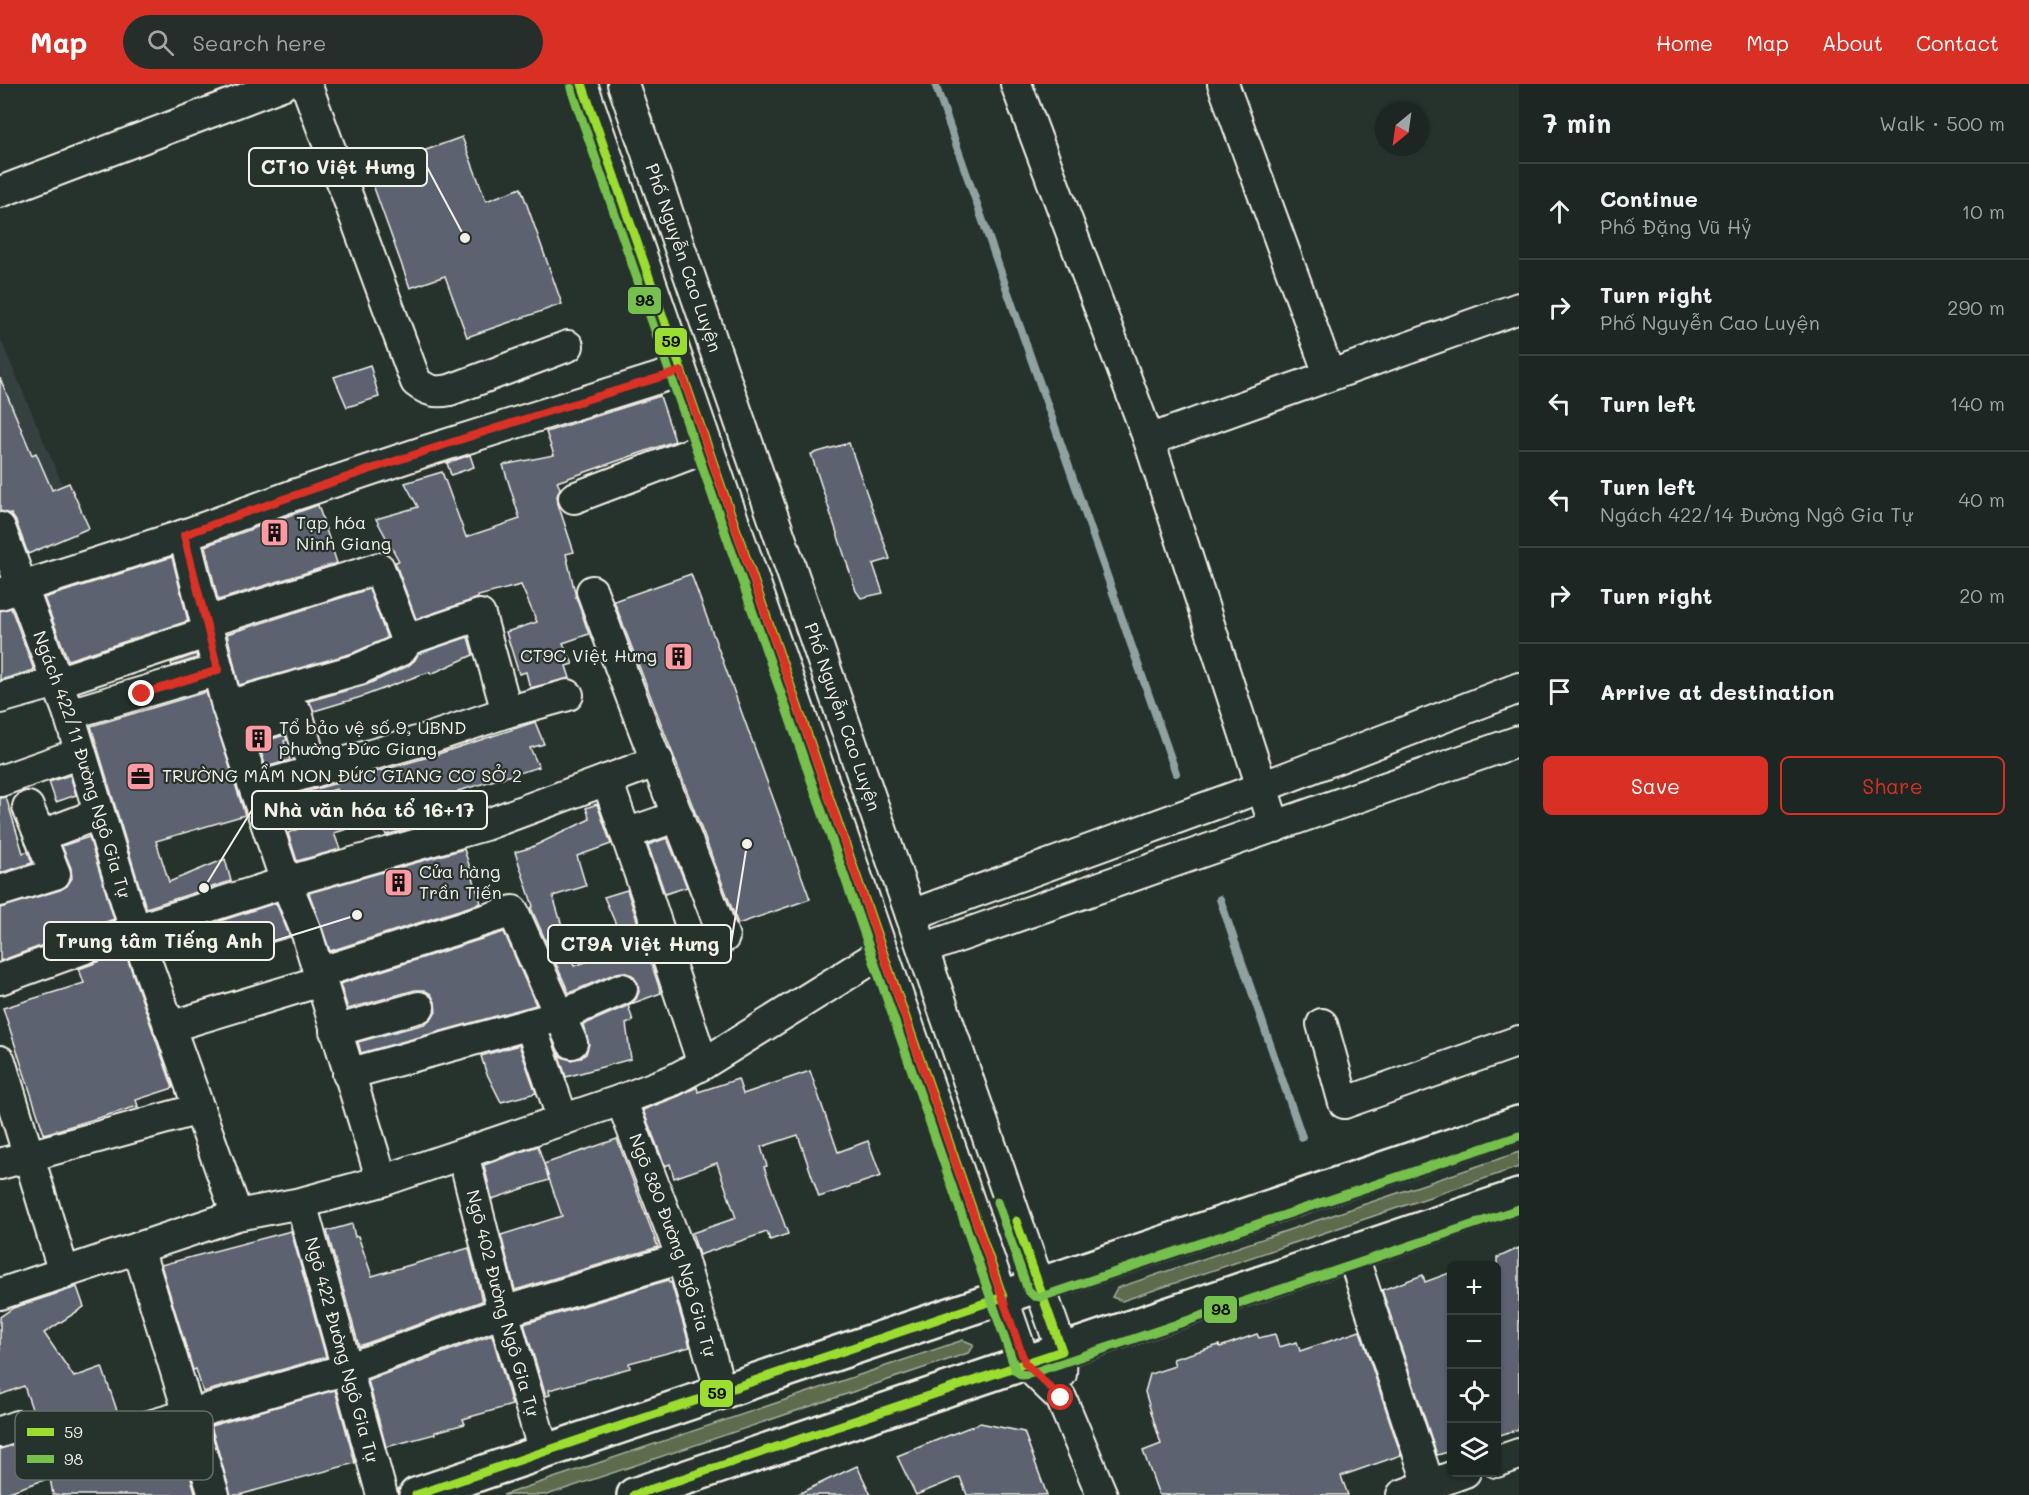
<!DOCTYPE html>
<html lang="en">
<head>
<meta charset="utf-8">
<style>
	:root { --surface:#1c2622; --page:#252e2a; --text:#f1f3f6; --muted:#a0a5a5; --line:#3a4340; --accent:#d93025 }
	body { margin:0; font-family:Mali,sans-serif; background:var(--page); color:var(--text) }
	.controls { position:absolute; right:18px; bottom:18px; display:grid; overflow:hidden; border-radius:9px; box-shadow:0 2px 4px #0004 }
	.controls button { width:54px; height:54px; display:grid; place-items:center; padding:0; border:0; border-bottom:2px solid var(--line); background:var(--surface); color:var(--text); font:30px sans-serif }
	.compass { position:absolute; left:1375px; top:18px; width:54px; height:54px; border-radius:50%; background:var(--surface); box-shadow:0 2px 4px #0004; rotate:209deg }
	.stop { position:absolute; width:18px; height:18px; margin:-14px; border:4px solid #d93025; border-radius:50%; background:#fff }
	.stop.end { background:#d93025; border-color:#fff; box-shadow:0 2px 6px #0008 }
	.list { margin:0; padding:0; list-style:none }
	h2 { display:flex; justify-content:space-between; align-items:center; height:78px; margin:0; padding:0 24px; font-size:26px }
	h2 small { font-size:20px; font-weight:400; color:var(--muted) }
	.list li { display:grid; grid-template-columns:39px 1fr auto; gap:18px; align-items:center; box-sizing:border-box; height:96px; padding:0 24px; border-top:2px solid var(--line) }
	.list b { display:block; font-size:22px; white-space:nowrap }
	.list p { margin:0; font-size:20px; white-space:nowrap; color:var(--muted) }
	.list em { font-size:20px; font-style:normal; color:var(--muted) }
	.actions { display:flex; gap:12px; padding:18px 24px }
	.actions a { flex:1; padding:14px 0; border:2px solid var(--accent); border-radius:9px; text-align:center; font-size:21px; color:var(--accent) }
	.actions .main { background:var(--accent); color:#fff }
	.icon { flex:none; width:33px; height:33px; fill:none; stroke:currentColor; stroke-width:2; stroke-linecap:round; stroke-linejoin:round }
	.map { position:relative; flex:none; width:1519px; height:1411px; overflow:hidden }
	header { display:flex; align-items:center; gap:36px; box-sizing:border-box; height:84px; padding:0 30px; background:var(--accent); color:#fff }
	header strong { font-size:28px }
	nav { display:flex; gap:33px; margin-inline-start:auto; font-size:21px }
	.search { width:420px; height:54px; background:var(--page); display:flex; align-items:center; gap:15px; box-sizing:border-box; padding:0 21px; border-radius:33px; color:var(--muted); font-size:22px }
	main { display:flex }
	aside { flex:1; background:var(--surface) }
	.map>svg:first-child { display:block }
	.built { fill:#364141 }
	.green { fill:#5b6c4e; stroke:#a8ae9b; stroke-width:1.5 }
	.lines { fill:none; stroke-linecap:round; stroke-linejoin:round }
	.stream { stroke:#8fa2a1; stroke-width:8 }
	.building { fill:#5d626f; stroke:#f4f1e8; stroke-width:1.5 }
	.minor-casing { stroke:#f4f1e8; stroke-width:34 }
	.major-casing { stroke:#f4f1e8; stroke-width:38 }
	.minor { stroke:#26332d; stroke-width:30 }
	.major { stroke:#26332d; stroke-width:33 }
	.bus-1-casing { stroke:#26332d; stroke-width:14 }
	.bus-2-casing { stroke:#26332d; stroke-width:14 }
	.bus-1 { stroke:#9cdd31; stroke-width:9 }
	.bus-2 { stroke:#76c04d; stroke-width:9 }
	.route { stroke:#d93025; stroke-width:8 }
	.labels { text-anchor:middle; stroke-width:4.5; stroke-linejoin:round; paint-order:stroke }
	.street-label { font-size:18px; fill:#f4f1e8; stroke:#26332d }
	.poi-label { font-size:18px; fill:#f4f1e8; stroke:#26332d; text-anchor:start }
	.key { fill:#26332d; stroke:#646c65; stroke-width:1.5 }
	.key-label { font-size:16px; fill:#f4f1e8 }
	.leader { fill:none; stroke:#f4f1e8; stroke-width:2 }
	.callout-dot { fill:#f4f1e8; stroke:#26332d; stroke-width:2 }
	.callout { fill:#26332d; stroke:#f4f1e8; stroke-width:2 }
	.callout-label { font-size:20px; text-anchor:middle; font-weight:bold; fill:#f4f1e8 }
	.line-badge { stroke:#26332d; stroke-width:2 }
	.pale-badge-label { font-size:16px; text-anchor:middle; font-weight:bold; fill:#111 }
</style>
</head>
<body>
<header>
<strong>Map</strong>
<div class="search"><svg class="icon" aria-label="search" viewBox="0 0 24 24"><circle cx="10" cy="10" r="6"/><path d="M15 15l6 6"/></svg>Search here</div>
<nav><a>Home</a><a>Map</a><a>About</a><a>Contact</a></nav>
</header>
<main>
<div class="map">
<svg width="1519" height="1411" viewBox="0 0 1519 1411">
	<rect width="100%" height="100%" fill="#26332d"/>
	<filter id="ink" filterUnits="userSpaceOnUse"><feTurbulence type="fractalNoise" baseFrequency=".0167" numOctaves="2"/><feDisplacementMap in="SourceGraphic" scale="12" xChannelSelector="R" yChannelSelector="G"/><feConvolveMatrix kernelMatrix="1 2 1 2 8 2 1 2 1" color-interpolation-filters="sRGB"/></filter>
	<g filter="url(#ink)">
		<path class="built" d="M 0,254 L 62,400 L 0,426 Z"/>
		<g class="green">
			<path d="M 1519,1068 L 1519,1083 L 1122,1217 L 1112,1213 L 1117,1204 Z"/>
			<path d="M 963,1256 L 973,1260 L 973,1263 L 968,1269 L 547,1411 L 503,1411 Z"/>
		</g>
		<g class="lines">
			<g class="stream">
				<path d="M 935,0 L 1176,689"/>
				<path d="M 1220,815 L 1302,1053"/>
			</g>
		</g>
		<g class="building">
			<path d="M 462,53 L 486,117 L 521,104 L 562,220 L 467,253 L 445,192 L 410,204 L 368,87 Z"/>
			<path d="M 370,281 L 379,313 L 347,323 L 334,293 Z"/>
			<path d="M 0,294 L 32,371 L 36,369 L 52,406 L 69,399 L 89,444 L 28,470 L 16,437 L 11,430 L 0,427 Z"/>
			<path d="M 660,312 L 675,357 L 557,398 L 560,404 L 557,412 L 558,420 L 574,468 L 566,470 L 576,513 L 589,550 L 563,559 L 573,580 L 566,582 L 570,594 L 530,604 L 526,588 L 519,590 L 506,548 L 537,538 L 521,501 L 478,512 L 478,514 L 416,535 L 395,478 L 399,477 L 376,435 L 418,423 L 405,399 L 442,388 L 466,453 L 520,435 L 503,381 L 554,371 L 546,348 Z"/>
			<path d="M 849,359 L 890,475 L 873,480 L 883,509 L 861,514 L 856,507 L 811,370 Z"/>
			<path d="M 470,371 L 474,383 L 451,391 L 447,379 Z"/>
			<path d="M 318,421 L 337,479 L 218,516 L 205,462 Z"/>
			<path d="M 172,473 L 188,537 L 68,576 L 44,514 Z"/>
			<path d="M 691,490 L 810,815 L 738,840 L 614,517 Z"/>
			<path d="M 369,505 L 387,554 L 353,569 L 239,601 L 227,550 Z"/>
			<path d="M 11,524 L 34,586 L 0,596 L 0,527 Z"/>
			<path d="M 468,553 L 473,571 L 431,590 L 430,588 L 420,591 L 361,613 L 314,627 L 309,617 L 366,601 L 408,582 L 415,576 L 418,570 Z"/>
			<path d="M 196,570 L 197,574 L 172,582 L 171,579 Z"/>
			<path d="M 206,608 L 245,731 L 156,757 L 169,798 L 225,775 L 231,797 L 146,824 L 91,642 Z"/>
			<path d="M 535,638 L 544,660 L 530,664 L 539,683 L 458,707 L 465,729 L 386,751 L 381,735 L 334,749 L 340,765 L 297,777 L 288,749 L 344,726 L 337,705 L 279,722 L 277,716 L 432,672 Z"/>
			<path d="M 285,651 L 287,656 L 284,657 L 290,676 L 266,683 L 258,659 Z"/>
			<path d="M 70,691 L 76,711 L 56,718 L 49,698 Z"/>
			<path d="M 6,713 L 23,769 L 28,767 L 32,779 L 0,789 L 0,714 Z"/>
			<path d="M 597,720 L 611,760 L 577,772 L 586,802 L 553,812 L 574,882 L 621,866 L 613,844 L 617,843 L 604,813 L 627,806 L 661,909 L 628,921 L 633,937 L 626,940 L 631,975 L 566,993 L 558,968 L 562,973 L 571,976 L 580,974 L 586,970 L 589,960 L 583,941 L 629,921 L 636,915 L 639,908 L 638,899 L 632,891 L 623,888 L 616,889 L 569,909 L 531,824 L 533,822 L 515,768 L 530,764 L 590,735 L 586,724 Z"/>
			<path d="M 89,753 L 114,835 L 0,877 L 0,824 L 60,806 L 67,802 L 72,794 L 71,784 L 62,762 Z"/>
			<path d="M 667,754 L 687,803 L 665,810 L 648,761 Z"/>
			<path d="M 464,765 L 481,819 L 330,867 L 309,809 Z"/>
			<path d="M 276,819 L 290,853 L 231,870 L 220,837 Z"/>
			<path d="M 504,848 L 536,921 L 361,969 L 358,958 L 424,940 L 431,935 L 436,928 L 435,918 L 431,910 L 424,906 L 415,906 L 348,925 L 340,900 Z"/>
			<path d="M 125,868 L 173,1004 L 136,1016 L 138,1022 L 44,1050 L 3,924 L 84,899 L 79,885 Z"/>
			<path d="M 519,961 L 536,1009 L 501,1018 L 486,988 L 481,972 Z"/>
			<path d="M 810,987 L 838,1068 L 868,1057 L 881,1092 L 819,1113 L 798,1051 L 761,1063 L 767,1082 L 764,1083 L 788,1150 L 770,1156 L 767,1148 L 699,1171 L 692,1149 L 736,1134 L 717,1079 L 674,1094 L 670,1080 L 665,1082 L 643,1026 L 679,1012 L 697,1003 L 698,1008 L 738,995 L 743,1010 Z"/>
			<path d="M 617,1055 L 658,1163 L 515,1206 L 501,1151 L 562,1132 L 544,1080 Z"/>
			<path d="M 538,1062 L 549,1096 L 492,1115 L 484,1081 Z"/>
			<path d="M 352,1140 L 355,1153 L 358,1152 L 372,1192 L 469,1164 L 482,1217 L 359,1262 L 327,1147 Z"/>
			<path d="M 291,1147 L 326,1273 L 203,1308 L 196,1285 L 193,1286 L 161,1181 Z"/>
			<path d="M 1519,1164 L 1519,1345 L 1497,1352 L 1497,1174 Z"/>
			<path d="M 1452,1188 L 1452,1367 L 1437,1371 L 1382,1206 L 1423,1191 L 1425,1198 Z"/>
			<path d="M 668,1196 L 669,1199 L 671,1198 L 690,1263 L 629,1279 L 630,1284 L 549,1306 L 550,1311 L 546,1312 L 524,1240 Z"/>
			<path d="M 77,1203 L 84,1223 L 44,1249 L 74,1293 L 102,1283 L 121,1338 L 118,1350 L 123,1359 L 131,1363 L 139,1363 L 178,1352 L 196,1411 L 53,1411 L 50,1394 L 0,1411 L 0,1365 L 23,1358 L 30,1354 L 34,1346 L 34,1340 L 37,1339 L 24,1302 L 0,1311 L 0,1233 L 13,1224 Z"/>
			<path d="M 1360,1247 L 1401,1371 L 1341,1392 L 1348,1411 L 1159,1411 L 1143,1367 L 1161,1360 L 1145,1308 L 1150,1290 L 1175,1282 L 1173,1275 L 1219,1261 L 1220,1263 L 1257,1250 L 1259,1254 L 1275,1250 L 1279,1263 L 1297,1258 L 1300,1267 Z"/>
			<path d="M 492,1251 L 512,1321 L 463,1335 L 465,1340 L 435,1348 L 435,1350 L 386,1363 L 368,1296 Z"/>
			<path d="M 335,1306 L 355,1379 L 239,1411 L 231,1411 L 211,1342 Z"/>
			<path d="M 980,1339 L 1024,1348 L 1047,1411 L 967,1411 L 960,1393 L 916,1411 L 897,1372 Z"/>
			<path d="M 857,1382 L 871,1411 L 796,1411 L 842,1389 Z"/>
		</g>
		<g class="lines">
			<defs>
				<g id="minor">
					<path d="M 306,0 L 416,298 C 428,307 435,309 450,306 L 568,262"/>
					<path d="M 582,0 L 1025,1279 L 1061,1314 L 1102,1411"/>
					<path id="s1" d="M 623,0 L 1062,1267 L 1061,1290"/>
					<path d="M 1016,0 L 1149,356 L 1275,743"/>
					<path d="M 1223,0 L 1329,290"/>
					<path d="M 0,108 L 284,0"/>
					<path d="M 1149,356 L 1519,224"/>
					<path d="M 574,414 L 708,363"/>
					<path id="s2" d="M 0,444 L 69,630 L 135,846 L 237,1131"/>
					<path d="M 592,507 C 634,623 680,737 724,853"/>
					<path d="M 0,510 L 184,451 L 291,412 L 426,367 L 681,287"/>
					<path d="M 206,538 L 379,484 L 405,553 L 403,564 L 401,566 L 359,585 L 227,622"/>
					<path d="M 404,557 L 480,531 L 507,628"/>
					<path d="M 0,614 L 57,598 L 209,548"/>
					<path d="M 69,630 L 218,586"/>
					<path d="M 236,648 L 297,629 L 314,688"/>
					<path d="M 607,696 L 645,805 L 703,980"/>
					<path d="M 0,697 L 80,669"/>
					<path d="M 255,704 L 427,655 L 507,628 L 568,611"/>
					<path d="M 28,723 L 40,752"/>
					<path d="M 626,750 L 678,732"/>
					<path d="M 0,807 L 55,790 L 40,752 L 98,730"/>
					<path d="M 911,831 L 1262,703 L 1519,604"/>
					<path d="M 923,865 L 1519,657"/>
					<path d="M 318,889 L 513,827 L 572,959"/>
					<path d="M 0,895 L 135,846 L 286,798 L 485,741 L 658,677"/>
					<path d="M 530,940 L 563,1036"/>
					<path d="M 1322,940 L 1344,1019 L 1519,957"/>
					<path d="M 169,943 L 321,897"/>
					<path d="M 335,947 L 419,923"/>
					<path d="M 0,977 L 64,1189"/>
					<path d="M 348,990 L 560,932 L 622,905"/>
					<path id="s3" d="M 621,1016 L 682,1174 L 721,1308"/>
					<path id="s4" d="M 463,1070 L 503,1228 L 544,1368"/>
					<path d="M 0,1080 L 199,1025"/>
					<path d="M 382,1097 L 621,1016 L 673,996 L 703,980 L 883,868"/>
					<path id="s5" d="M 301,1119 L 382,1411"/>
					<path d="M 138,1164 L 214,1411"/>
					<path d="M 1352,1169 L 1429,1401"/>
					<path d="M 0,1210 L 237,1131 L 301,1119 L 382,1097 L 307,850 L 286,798 L 227,622 L 184,451"/>
					<path d="M 135,1346 L 347,1285 L 503,1228 L 682,1174"/>
					<path d="M 0,1348 L 17,1342"/>
					<path d="M 1496,1378 L 1519,1370"/>
					<path d="M 1402,1411 L 1465,1388"/>
				</g>
				<g id="major">
					<path d="M 416,1411 L 1519,1039"/>
					<path d="M 634,1411 L 1519,1112"/>
				</g>
			</defs>
			<use href="#minor" class="minor-casing"/>
			<use href="#major" class="major-casing"/>
			<use href="#minor" class="minor"/>
			<use href="#major" class="major"/>
			<defs>
				<g id="bus-1">
					<path d="M 416,1411 L 1003,1213 L 582,0"/>
					<path d="M 634,1411 L 1062,1267 L 1016,1137"/>
				</g>
				<g id="bus-2">
					<path d="M 571,4 L 1016,1287 L 1022,1291 L 1029,1290 L 1519,1125"/>
					<path d="M 997,1118 L 1028,1206 L 1034,1212 L 1041,1213 L 1519,1052"/>
				</g>
			</defs>
			<use href="#bus-1" class="bus-1-casing"/>
			<use href="#bus-2" class="bus-2-casing"/>
			<use href="#bus-1" class="bus-1"/>
			<use href="#bus-2" class="bus-2"/>
		</g>
	</g>
	<g class="lines" filter="url(#ink)">
		<path class="route" d="M 142,610 L 218,586 L 184,451 C 348,390 514,337 681,287 L 1025,1279 L 1061,1314"/>
	</g>
	<defs>
		<symbol id="building-square" viewBox="-11 -11 22 22"><rect x="-9" y="-9" width="18" height="18" rx="4" fill="#ff9aa2" stroke="#26332d"/><path d="M-4-6H4V6H1V3H-1V6H-4ZM-2.5-4.3h1.7v1.8h-1.7ZM.8-4.3h1.7v1.8H.8ZM-2.5-1h1.7V.8h-1.7ZM.8-1h1.7V.8H.8Z" fill="#111"/></symbol>
		<symbol id="office-square" viewBox="-11 -11 22 22"><rect x="-9" y="-9" width="18" height="18" rx="4" fill="#ff9aa2" stroke="#26332d"/><path d="M-6-3h4V-5.5h4V-3h4V5H-6ZM-1-4.5V-3h2v-1.5ZM-6 0V1H6V0Z" fill="#111"/></symbol>
	</defs>
	<g fill-rule="evenodd">
		<use href="#building-square" x="258" y="432" width="33" height="33"/>
		<use href="#building-square" x="662" y="556" width="33" height="33"/>
		<use href="#building-square" x="242" y="638" width="33" height="33"/>
		<use href="#office-square" x="124" y="676" width="33" height="33"/>
		<use href="#building-square" x="382" y="782" width="33" height="33"/>
	</g>
	<g class="labels">
		<g class="street-label">
			<text dy="6" stroke="none"><textPath href="#s1" startOffset="184">Phố Nguyễn Cao Luyện</textPath></text>
			<text dy="6" stroke="none"><textPath href="#s1" startOffset="670">Phố Nguyễn Cao Luyện</textPath></text>
			<text dy="6" stroke="none"><textPath href="#s2" startOffset="250">Ngách 422/11 Đường Ngô Gia Tự</textPath></text>
			<text dy="6" stroke="none"><textPath href="#s3" startOffset="154">Ngõ 380 Đường Ngô Gia Tự</textPath></text>
			<text dy="6" stroke="none"><textPath href="#s4" startOffset="154">Ngõ 402 Đường Ngô Gia Tự</textPath></text>
			<text dy="6" stroke="none"><textPath href="#s5" startOffset="152">Ngõ 422 Đường Ngô Gia Tự</textPath></text>
		</g>
		<g class="poi-label">
			<text x="296" y="445">Tạp hóa<tspan x="296" dy="21">Ninh Giang</tspan></text>
			<text x="657" y="578" text-anchor="end">CT9C Việt Hưng</text>
			<text x="279" y="650">Tổ bảo vệ số 9, UBND<tspan x="279" dy="21">phường Đức Giang</tspan></text>
			<text x="162" y="698">TRƯỜNG MẦM NON ĐỨC GIANG CƠ SỞ 2</text>
			<text x="419" y="794">Cửa hàng<tspan x="419" dy="21">Trần Tiến</tspan></text>
		</g>
	</g>
	<rect x="15" y="1327" width="198" height="69" rx="9" class="key"/>
	<rect x="27" y="1344" width="27" height="8" fill="#9cdd31"/>
	<rect x="27" y="1371" width="27" height="8" fill="#76c04d"/>
	<g class="key-label">
		<text x="64" y="1354">59</text>
		<text x="64" y="1381">98</text>
	</g>
	<path class="leader" d="M465 154L427 83M204 804L252 726M357 831L274 857M747 760L731 860"/>
	<g class="callout-dot">
		<circle cx="465" cy="154" r="6"/>
		<circle cx="204" cy="804" r="6"/>
		<circle cx="357" cy="831" r="6"/>
		<circle cx="747" cy="760" r="6"/>
	</g>
	<g class="callout">
		<rect x="249" y="64" width="178" height="38" rx="6"/>
		<rect x="252" y="707" width="235" height="38" rx="6"/>
		<rect x="44" y="838" width="230" height="38" rx="6"/>
		<rect x="548" y="841" width="183" height="38" rx="6"/>
	</g>
	<g class="callout-label">
		<text x="338" y="90">CT10 Việt Hưng</text>
		<text x="369" y="733">Nhà văn hóa tổ 16+17</text>
		<text x="159" y="864">Trung tâm Tiếng Anh</text>
		<text x="640" y="867">CT9A Việt Hưng</text>
	</g>
	<g class="line-badge">
		<rect x="627" y="202" width="35" height="29" rx="6" fill="#76c04d"/>
		<rect x="654" y="243" width="34" height="29" rx="6" fill="#9cdd31"/>
		<rect x="1203" y="1211" width="35" height="29" rx="6" fill="#76c04d"/>
		<rect x="699" y="1295" width="35" height="29" rx="6" fill="#9cdd31"/>
	</g>
	<g class="pale-badge-label">
		<text x="645" y="222">98</text>
		<text x="671" y="263">59</text>
		<text x="1221" y="1231">98</text>
		<text x="717" y="1315">59</text>
	</g>
</svg>
<div class="controls">
<button>+</button>
<button>−</button>
<button><svg class="icon" aria-label="locate" viewBox="0 0 24 24"><circle cx="12" cy="12" r="6"/><path d="M12 2v4M12 18v4M2 12h4M18 12h4"/></svg></button>
<button><svg class="icon" aria-label="layers" viewBox="0 0 24 24"><path d="M12 4l9 5-9 5-9-5zM3 14l9 5 9-5"/></svg></button>
</div>
<svg class="compass" viewBox="-18 -18 36 36"><path d="M0-13l5 13h-10z" fill="#e53935"/><path d="M0 13l5-13h-10z" fill="#a0a5a5"/></svg>
<div class="stop" style="left:1061px;top:1314px"></div>
<div class="stop end" style="left:142px;top:610px"></div>
</div>
<aside>
<h2>7 min<small>Walk · 500 m</small></h2>
<ul class="list">
<li><svg class="icon" aria-label="ahead" viewBox="0 0 24 24"><path d="M12 20V5M6 11l6-6 6 6"/></svg><div><b>Continue</b><p>Phố Đặng Vũ Hỷ</p></div><em>10 m</em></li>
<li><svg class="icon" aria-label="right" viewBox="0 0 24 24"><path d="M7 20v-9h11M14 6l5 5-5 5"/></svg><div><b>Turn right</b><p>Phố Nguyễn Cao Luyện</p></div><em>290 m</em></li>
<li><svg class="icon" aria-label="left" viewBox="0 0 24 24"><path d="M17 20v-9H6M10 6l-5 5 5 5"/></svg><div><b>Turn left</b></div><em>140 m</em></li>
<li><svg class="icon" aria-label="left" viewBox="0 0 24 24"><path d="M17 20v-9H6M10 6l-5 5 5 5"/></svg><div><b>Turn left</b><p>Ngách 422/14 Đường Ngô Gia Tự</p></div><em>40 m</em></li>
<li><svg class="icon" aria-label="right" viewBox="0 0 24 24"><path d="M7 20v-9h11M14 6l5 5-5 5"/></svg><div><b>Turn right</b></div><em>20 m</em></li>
<li><svg class="icon" aria-label="arrive" viewBox="0 0 24 24"><path d="M6 21V4h12l-3 4 3 4H6"/></svg><div><b>Arrive at destination</b></div></li>
</ul>
<div class="actions"><a class="main">Save</a><a>Share</a></div>
</aside>
</main>
</body>
</html>
